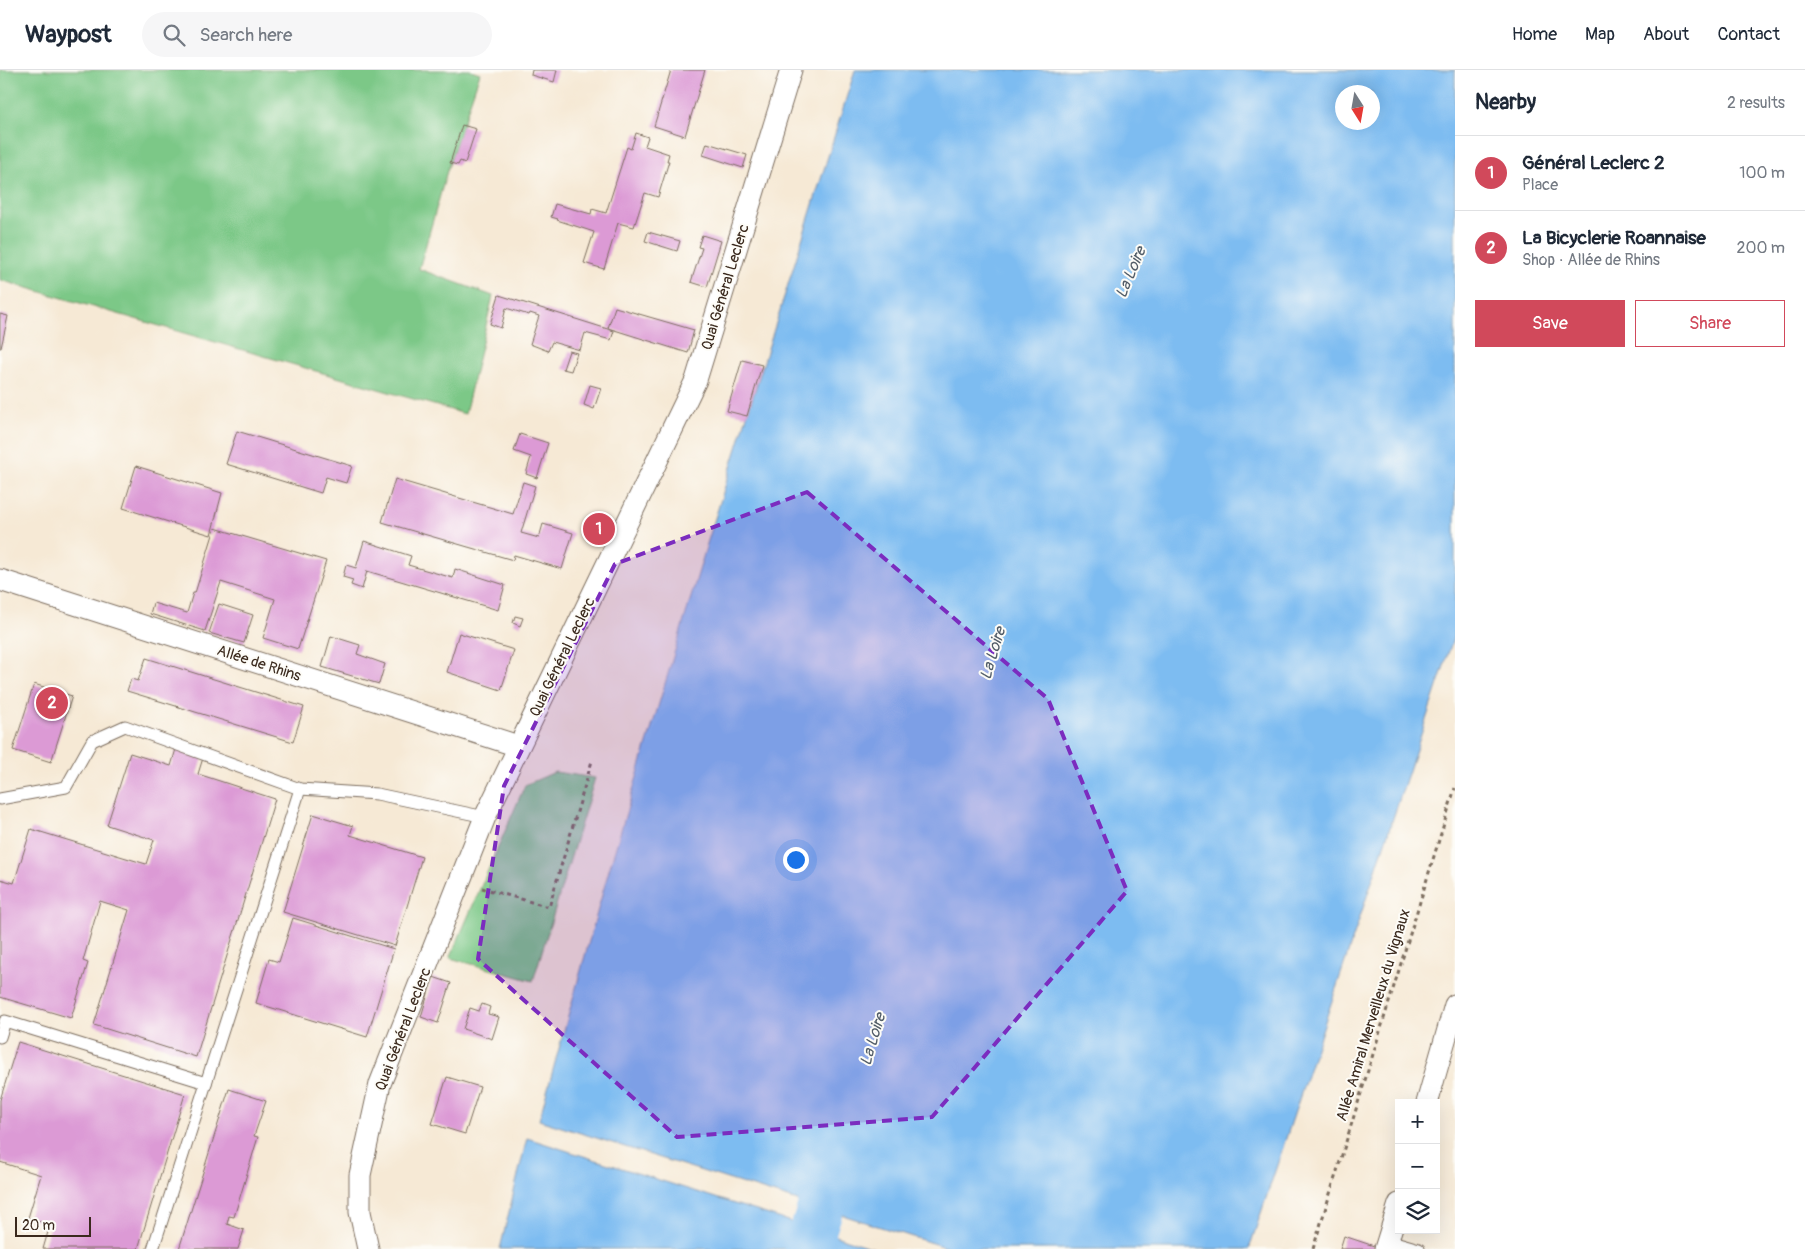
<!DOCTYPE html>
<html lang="en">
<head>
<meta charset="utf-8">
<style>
	:root { --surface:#fff; --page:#f6f6f7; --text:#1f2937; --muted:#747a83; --line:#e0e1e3; --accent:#d1495b }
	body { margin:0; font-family:Pangolin,sans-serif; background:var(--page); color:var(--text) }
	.controls { position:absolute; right:15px; bottom:15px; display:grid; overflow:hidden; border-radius:0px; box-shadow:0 5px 20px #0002 }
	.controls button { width:45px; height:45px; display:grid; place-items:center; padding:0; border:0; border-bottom:1px solid var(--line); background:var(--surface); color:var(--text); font:25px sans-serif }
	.compass { position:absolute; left:1335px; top:15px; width:45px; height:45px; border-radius:50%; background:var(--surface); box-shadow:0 5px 20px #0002; rotate:169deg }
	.scale { position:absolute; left:15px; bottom:12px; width:76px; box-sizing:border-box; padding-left:5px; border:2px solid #3b2a1e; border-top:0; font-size:14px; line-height:18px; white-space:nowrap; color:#3b2a1e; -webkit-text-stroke:4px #fdfcf7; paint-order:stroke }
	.you { position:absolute; left:795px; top:789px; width:18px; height:18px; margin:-12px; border:4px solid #fff; border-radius:50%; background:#1a73e8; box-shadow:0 0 0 8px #1a73e833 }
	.badge { display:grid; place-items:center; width:32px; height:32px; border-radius:50%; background:var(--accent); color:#fff; font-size:16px; font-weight:700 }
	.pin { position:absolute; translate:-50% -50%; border:2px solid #fff; box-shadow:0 1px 5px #0006 }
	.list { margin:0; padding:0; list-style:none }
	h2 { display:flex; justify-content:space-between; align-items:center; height:65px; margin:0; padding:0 20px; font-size:21px }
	h2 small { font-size:16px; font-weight:400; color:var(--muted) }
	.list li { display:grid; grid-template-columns:32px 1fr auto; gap:15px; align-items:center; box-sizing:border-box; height:75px; padding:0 20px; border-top:1px solid var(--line) }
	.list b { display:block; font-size:19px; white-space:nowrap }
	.list p { margin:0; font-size:16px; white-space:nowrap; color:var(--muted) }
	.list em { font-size:16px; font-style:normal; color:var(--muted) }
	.actions { display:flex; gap:10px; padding:15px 20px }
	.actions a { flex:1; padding:11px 0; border:1px solid var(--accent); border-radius:0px; text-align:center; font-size:18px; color:var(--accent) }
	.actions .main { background:var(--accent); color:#fff }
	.icon { flex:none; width:28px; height:28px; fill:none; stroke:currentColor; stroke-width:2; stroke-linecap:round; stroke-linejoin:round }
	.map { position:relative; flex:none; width:1455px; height:1179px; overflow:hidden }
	header { display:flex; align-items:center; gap:30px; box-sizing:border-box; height:70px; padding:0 25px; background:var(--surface); border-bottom:1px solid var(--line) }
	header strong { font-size:24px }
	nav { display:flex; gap:28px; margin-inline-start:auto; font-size:18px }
	.search { width:350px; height:45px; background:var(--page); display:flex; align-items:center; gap:12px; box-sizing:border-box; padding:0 18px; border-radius:28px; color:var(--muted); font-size:19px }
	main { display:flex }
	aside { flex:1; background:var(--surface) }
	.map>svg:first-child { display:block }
	.green { fill:#7cc887; stroke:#5c7952 }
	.water { fill:#7dbcf1; stroke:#5c7388; fill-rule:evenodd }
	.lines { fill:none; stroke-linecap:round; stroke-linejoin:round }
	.river { stroke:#7dbcf1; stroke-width:46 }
	.building { fill:#dc9ad5 }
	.lane-casing { stroke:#7c6d5e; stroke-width:13 }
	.street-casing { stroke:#7c6d5e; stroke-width:23 }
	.path { stroke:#7c6d5e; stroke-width:3; stroke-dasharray:4 4; stroke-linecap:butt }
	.lane { stroke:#fff; stroke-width:11 }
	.street { stroke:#fff; stroke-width:21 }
	.marked { fill:#7b2cbf; fill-opacity:0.2; stroke:#7b2cbf; stroke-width:4; stroke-dasharray:10 6; stroke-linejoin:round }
	.labels { text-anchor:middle; stroke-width:4; stroke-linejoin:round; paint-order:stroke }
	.street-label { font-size:15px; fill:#3b2a1e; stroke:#fdfcf7 }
	.water-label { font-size:16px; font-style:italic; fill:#525d68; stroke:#fdfcf7 }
</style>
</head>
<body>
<header>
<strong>Waypost</strong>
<div class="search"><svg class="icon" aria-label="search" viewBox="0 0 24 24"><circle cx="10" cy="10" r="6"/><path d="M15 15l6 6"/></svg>Search here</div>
<nav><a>Home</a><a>Map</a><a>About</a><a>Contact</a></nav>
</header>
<main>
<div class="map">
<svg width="1455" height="1179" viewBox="0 0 1455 1179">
	<rect width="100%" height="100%" fill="#fdfcf7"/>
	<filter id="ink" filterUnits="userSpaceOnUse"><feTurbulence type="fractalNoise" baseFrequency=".02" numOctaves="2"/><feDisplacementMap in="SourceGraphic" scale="10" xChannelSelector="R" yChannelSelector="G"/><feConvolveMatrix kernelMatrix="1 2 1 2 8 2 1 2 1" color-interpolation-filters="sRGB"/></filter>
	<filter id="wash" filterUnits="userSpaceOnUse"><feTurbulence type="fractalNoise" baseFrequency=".0096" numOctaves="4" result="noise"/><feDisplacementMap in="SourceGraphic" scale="20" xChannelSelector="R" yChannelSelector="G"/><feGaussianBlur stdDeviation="1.12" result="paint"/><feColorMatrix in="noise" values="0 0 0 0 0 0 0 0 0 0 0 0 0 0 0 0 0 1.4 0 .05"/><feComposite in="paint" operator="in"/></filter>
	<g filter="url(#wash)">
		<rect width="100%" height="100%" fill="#f6e9d5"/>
		<g class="green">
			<path d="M 0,0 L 471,0 L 480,3 L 447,101 L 419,199 L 493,226 L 465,344 L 0,210 Z"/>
			<path d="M 555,702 L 595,708 L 533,911 L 450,888 L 525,715 Z"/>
		</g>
		<g class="water">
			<path d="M 855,0 L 1455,0 L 1455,563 L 1249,1179 L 951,1179 L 539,1050 L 609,800 L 707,474 ZM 1342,22 L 1372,22 L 1372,52 L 1342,52 Z"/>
			<path d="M 527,1068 L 876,1179 L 500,1179 Z"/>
		</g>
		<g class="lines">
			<path class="river" d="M 807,1179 L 840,1078"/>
		</g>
		<g id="blocks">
			<g class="building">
				<path d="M 532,0 L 557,0 L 554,12 L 531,5 Z"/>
				<path d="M 671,0 L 705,0 L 685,66 L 654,56 Z"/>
				<path d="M 462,55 L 476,59 L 465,93 L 460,91 L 458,95 L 450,93 Z"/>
				<path d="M 636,63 L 648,67 L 645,76 L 669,84 L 667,91 L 669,91 L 658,127 L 645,123 L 634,157 L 618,153 L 604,199 L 584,193 L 594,162 L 557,150 L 558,149 L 551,147 L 555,134 L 591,144 L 592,139 L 606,143 L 627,77 L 631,79 Z"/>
				<path d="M 707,73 L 747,85 L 743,98 L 703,85 Z"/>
				<path d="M 648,162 L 680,171 L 677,181 L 645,171 Z"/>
				<path d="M 702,165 L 721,171 L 707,217 L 691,212 L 702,178 L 698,177 Z"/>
				<path d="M 499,225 L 614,261 L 611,270 L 585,263 L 580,280 L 552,272 L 548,281 L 530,274 L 539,246 L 530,243 L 529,245 L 506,238 L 501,258 L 490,254 Z"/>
				<path d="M 615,237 L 694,260 L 688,283 L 608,258 Z"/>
				<path d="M 0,244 L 8,246 L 1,278 L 0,278 Z"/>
				<path d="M 569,281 L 577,283 L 571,301 L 563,299 Z"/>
				<path d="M 742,290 L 762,295 L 747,346 L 727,341 Z"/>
				<path d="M 590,315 L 601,318 L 594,339 L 584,335 Z"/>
				<path d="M 237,361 L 352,396 L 346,413 L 326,407 L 321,423 L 226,394 Z"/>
				<path d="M 520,364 L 548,373 L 537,408 L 526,404 L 531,387 L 514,381 Z"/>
				<path d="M 136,396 L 222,423 L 211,465 L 123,438 Z"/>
				<path d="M 395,409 L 513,444 L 523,412 L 535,416 L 521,463 L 539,468 L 543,454 L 573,463 L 562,499 L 514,485 L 513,490 L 382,452 Z"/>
				<path d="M 598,451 L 605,454 L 599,467 L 592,464 Z"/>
				<path d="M 215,458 L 326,491 L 298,579 L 263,568 L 275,529 L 221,512 L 205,561 L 150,544 L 153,533 L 187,543 L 193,523 L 195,523 Z"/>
				<path d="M 364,471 L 411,486 L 408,495 L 453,508 L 455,499 L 505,515 L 498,540 L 367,501 L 362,519 L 351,515 L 353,510 L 343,507 L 346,495 L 356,498 Z"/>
				<path d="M 219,534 L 253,545 L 244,573 L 209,563 Z"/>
				<path d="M 515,546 L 523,548 L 520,556 L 513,553 Z"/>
				<path d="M 459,563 L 514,580 L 501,620 L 447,602 Z"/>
				<path d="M 331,566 L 360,575 L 357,584 L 385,594 L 379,614 L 322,597 Z"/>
				<path d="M 146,588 L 304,637 L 293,672 L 127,621 L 131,609 L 138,611 Z"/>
				<path d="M 34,614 L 72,626 L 51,692 L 13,680 Z"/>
				<path d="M 176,679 L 203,688 L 198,704 L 275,729 L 196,987 L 94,955 L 129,840 L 100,831 L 83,891 L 88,893 L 71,948 L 0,927 L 0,809 L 14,813 L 31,759 L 146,794 L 154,770 L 107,755 L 130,683 L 171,696 Z"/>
				<path d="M 313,744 L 353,756 L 350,765 L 422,787 L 395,876 L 283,842 Z"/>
				<path d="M 293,848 L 394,879 L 367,967 L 256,933 L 269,889 L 279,892 Z"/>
				<path d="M 433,907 L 451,913 L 438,953 L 421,947 Z"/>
				<path d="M 482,934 L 490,937 L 488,944 L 499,947 L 492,969 L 463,959 L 470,938 L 479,941 Z"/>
				<path d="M 18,972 L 185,1024 L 138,1179 L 43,1179 L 50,1155 L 28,1148 L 41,1105 L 0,1092 L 0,1030 Z"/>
				<path d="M 447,1007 L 480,1017 L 465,1064 L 432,1054 Z"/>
				<path d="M 229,1019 L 266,1031 L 254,1066 L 258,1067 L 234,1147 L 229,1146 L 227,1154 L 244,1160 L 238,1179 L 179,1179 Z"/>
				<path d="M 1344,1166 L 1377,1177 L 1376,1179 L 1340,1179 Z"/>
			</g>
		</g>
	</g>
	<g filter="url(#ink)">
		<use href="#blocks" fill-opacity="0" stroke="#7c6d5e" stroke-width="1"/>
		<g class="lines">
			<defs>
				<g id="lane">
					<path d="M 0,729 L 66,717 L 92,671 L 125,656 L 300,719 L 377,724 L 485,747"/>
					<path d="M 0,967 L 5,951 L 206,1013"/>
					<path d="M 1388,1170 L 1419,1179"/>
					<path d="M 153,1179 L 300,719"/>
				</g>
				<g id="street">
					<path d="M 0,510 L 518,676"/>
					<path d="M 1427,1033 L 1455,935"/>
					<path d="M 368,1179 L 360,1142 L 360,1105 L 380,1014 L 485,747 L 696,310 L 791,0"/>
					<path d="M 1385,1179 L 1399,1134"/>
				</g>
			</defs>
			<use href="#lane" class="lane-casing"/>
			<use href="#street" class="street-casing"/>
			<g class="path">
				<path d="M 482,818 L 549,837 L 592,691"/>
				<path d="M 1313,1179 L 1455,718"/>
			</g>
			<use href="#lane" class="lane"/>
			<use href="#street" class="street"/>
		</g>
	</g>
	<path class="marked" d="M 807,422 L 1048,629 L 1127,821 L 932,1047 L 677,1067 L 478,889 L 504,716 L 615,494 Z"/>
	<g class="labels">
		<g class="street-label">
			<text transform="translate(725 217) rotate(-73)" y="5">Quai Général Leclerc</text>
			<text transform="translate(562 587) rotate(-64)" y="5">Quai Général Leclerc</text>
			<text transform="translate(259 593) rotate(18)" y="5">Allée de Rhins</text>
			<text transform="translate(1373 945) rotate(-73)" y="5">Allée Amiral Merveilleux du Vignaux</text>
			<text transform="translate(403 959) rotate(-69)" y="5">Quai Général Leclerc</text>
		</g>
		<g class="water-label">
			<text transform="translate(1130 202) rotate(-67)" y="6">La Loire</text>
			<text transform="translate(992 583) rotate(-73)" y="6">La Loire</text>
			<text transform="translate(872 969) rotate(-73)" y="6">La Loire</text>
		</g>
	</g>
</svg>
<div class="controls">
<button>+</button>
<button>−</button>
<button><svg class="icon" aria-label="layers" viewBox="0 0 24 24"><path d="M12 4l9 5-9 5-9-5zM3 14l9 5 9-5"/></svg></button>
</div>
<svg class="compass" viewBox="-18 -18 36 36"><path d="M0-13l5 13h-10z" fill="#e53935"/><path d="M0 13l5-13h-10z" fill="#747a83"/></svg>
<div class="scale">20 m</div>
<div class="you"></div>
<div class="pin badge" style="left:599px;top:459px">1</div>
<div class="pin badge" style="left:52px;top:633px">2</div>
</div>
<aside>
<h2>Nearby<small>2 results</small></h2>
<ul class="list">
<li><span class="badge">1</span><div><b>Général Leclerc 2</b><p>Place</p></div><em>100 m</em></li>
<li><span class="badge">2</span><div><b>La Bicyclerie Roannaise</b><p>Shop · Allée de Rhins</p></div><em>200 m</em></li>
</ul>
<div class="actions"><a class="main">Save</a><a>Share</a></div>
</aside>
</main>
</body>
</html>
